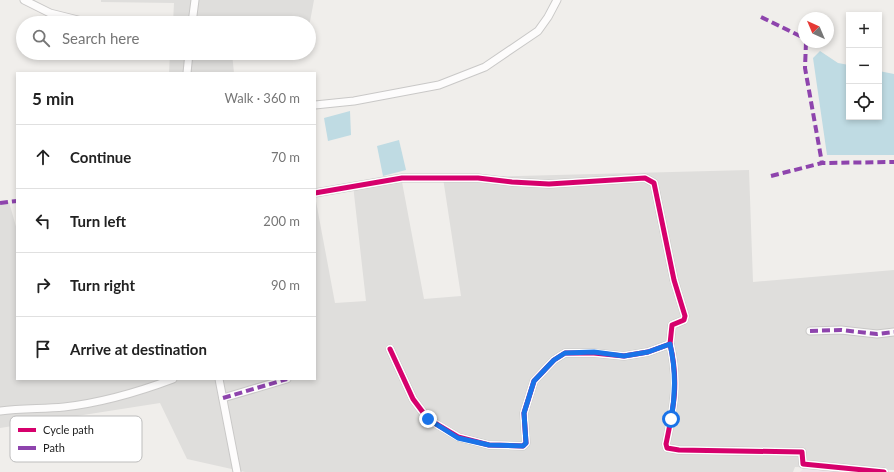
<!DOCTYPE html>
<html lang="en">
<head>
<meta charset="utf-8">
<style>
	:root { --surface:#fff; --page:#f2f2f2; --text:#222; --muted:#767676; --line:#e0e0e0 }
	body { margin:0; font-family:Lato,sans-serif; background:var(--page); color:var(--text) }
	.controls { position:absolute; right:12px; top:12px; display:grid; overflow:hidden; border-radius:0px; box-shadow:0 2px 6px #0003 }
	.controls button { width:36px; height:36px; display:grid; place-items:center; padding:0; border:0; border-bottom:1px solid var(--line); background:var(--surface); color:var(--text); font:20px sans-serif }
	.compass { position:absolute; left:798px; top:12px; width:36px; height:36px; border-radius:50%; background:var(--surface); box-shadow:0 2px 6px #0003; rotate:316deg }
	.stop { position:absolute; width:12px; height:12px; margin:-9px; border:3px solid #1a73e8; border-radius:50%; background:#fff }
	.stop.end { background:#1a73e8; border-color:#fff; box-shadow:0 1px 4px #0008 }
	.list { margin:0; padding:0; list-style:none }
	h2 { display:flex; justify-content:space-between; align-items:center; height:52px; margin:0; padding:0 16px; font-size:17px }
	h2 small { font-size:13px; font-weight:400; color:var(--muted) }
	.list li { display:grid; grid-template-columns:26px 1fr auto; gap:12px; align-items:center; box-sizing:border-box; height:64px; padding:0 16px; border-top:1px solid var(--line) }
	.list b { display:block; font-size:15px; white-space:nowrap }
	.list em { font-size:13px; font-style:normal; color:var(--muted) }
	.icon { flex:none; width:22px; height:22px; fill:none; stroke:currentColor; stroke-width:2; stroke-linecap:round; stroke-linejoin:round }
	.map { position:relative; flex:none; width:894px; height:472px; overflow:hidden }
	.search { position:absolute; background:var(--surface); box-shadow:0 2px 6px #0003; left:16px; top:16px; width:300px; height:44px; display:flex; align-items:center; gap:10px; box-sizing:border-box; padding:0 14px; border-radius:22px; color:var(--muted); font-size:15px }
	.panel { position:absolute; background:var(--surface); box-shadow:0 2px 6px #0003; left:16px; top:72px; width:300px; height:308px; border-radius:0px }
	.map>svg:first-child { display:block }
	.residential { fill:#dfdedc }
	.industrial { fill:#ede4e9 }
	.water { fill:#bfdbe3 }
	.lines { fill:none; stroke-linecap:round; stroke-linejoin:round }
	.street-casing { stroke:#c9c8c7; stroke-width:9 }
	.street { stroke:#fdfcfc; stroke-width:7 }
	.quiet { stroke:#8e44ad; stroke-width:4; stroke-dasharray:8 4; stroke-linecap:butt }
	.cycleway-casing { stroke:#fff; stroke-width:8 }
	.cycleway { stroke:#d6006c; stroke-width:5 }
	.route { stroke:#1a73e8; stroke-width:5 }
	.key { fill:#fff; stroke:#bdbdbd; stroke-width:1 }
	.key-label { font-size:11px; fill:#222 }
</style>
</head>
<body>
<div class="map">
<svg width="894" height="472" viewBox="0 0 894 472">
	<rect width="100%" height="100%" fill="#f0eeeb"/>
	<g class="residential">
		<path d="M 101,0 L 314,0 L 309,27 L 309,23 L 173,23 L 174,3 L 101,2 Z"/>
		<path d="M 170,53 L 232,53 L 234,73 L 169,73 Z"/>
		<path d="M 749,170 L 753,282 L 894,270 L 894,470 L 795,467 L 793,472 L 245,472 L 187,459 L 160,403 L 0,428 L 0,203 L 9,202 L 17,230 L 17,379 L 315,379 L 315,196 L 335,303 L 366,301 L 353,185 L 402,182 L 424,299 L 461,296 L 443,178 Z"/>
	</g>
	<path class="industrial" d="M 811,462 L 844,472 L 800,472 Z"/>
	<g class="water">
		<path d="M 820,51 L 838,63 L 849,65 L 849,117 L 879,117 L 879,71 L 894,74 L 894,155 L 827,155 L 813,58 Z"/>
		<path d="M 350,111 L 351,135 L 328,141 L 324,118 Z"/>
		<path d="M 399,140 L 406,170 L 383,176 L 377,146 Z"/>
	</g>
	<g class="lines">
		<defs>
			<g id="street">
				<path d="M 24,0 L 50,13 L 90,23"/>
				<path d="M 192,23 L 195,0"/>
				<path d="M 187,73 L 189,53"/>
				<path d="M 315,105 L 354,101 L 439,85 L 485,67 L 538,31 L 548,17 L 557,0"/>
				<path d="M 315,193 L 402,178 L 478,178 L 512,182 L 549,184 L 645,178 L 654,183 L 674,280 L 685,316 L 684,320 L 672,325 L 670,344"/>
				<path d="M 810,331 L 841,330 L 877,334 L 894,332"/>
				<path d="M 390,349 L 413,399 L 428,419 L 458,437 L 489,445 L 523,446 L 526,443 L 524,413 L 534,381 L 554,360 L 565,353 L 594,353 L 624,356 L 648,352 L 670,344 C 679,382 674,406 666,444 L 667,448 L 679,450 L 802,452 L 803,464 L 884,472"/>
				<path d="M 219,379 L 237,472"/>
				<path d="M 223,398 L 287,379"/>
				<path d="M 0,411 C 21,408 43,409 64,407 C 99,403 141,391 173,379"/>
			</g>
		</defs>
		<use href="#street" class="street-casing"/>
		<use href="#street" class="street"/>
		<g class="quiet">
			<path d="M 761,17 L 804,38"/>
			<path d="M 806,42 L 805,68 L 822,163"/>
			<path d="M 771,176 L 822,163 L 894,162"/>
			<path d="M 0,203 L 17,201"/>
			<path d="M 810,331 L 841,330 L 877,334 L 894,332"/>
			<path d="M 223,398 L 287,379"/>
		</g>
		<defs>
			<g id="cycleway">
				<path d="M 315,193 L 402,178 L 478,178 L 512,182 L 549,184 L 645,178 L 654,183 L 674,280 L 685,316 L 684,320 L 672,325 L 670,344"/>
				<path d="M 390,349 L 413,399 L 428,419 L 458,437 L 489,445 L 523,446 L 526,443 L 524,413 L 534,381 L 554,360 L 565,353 L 594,353 L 624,356 L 648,352 L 670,344 C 679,382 674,406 666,444 L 667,448 L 679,450 L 802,452 L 803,464 L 884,472"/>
			</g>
		</defs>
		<use href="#cycleway" class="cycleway-casing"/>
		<use href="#cycleway" class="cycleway"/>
	</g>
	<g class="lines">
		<path class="route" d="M 428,419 L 458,438 L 489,445 L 523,446 L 526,443 L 524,413 L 534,381 L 554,360 L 565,353 L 594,352 L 624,356 L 648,352 L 670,344 C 676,370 676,393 671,419"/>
	</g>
	<rect x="10" y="416" width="132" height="46" rx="6" class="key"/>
	<rect x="18" y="428" width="18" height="4" fill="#d6006c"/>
	<rect x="18" y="446" width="18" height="4" fill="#8e44ad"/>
	<g class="key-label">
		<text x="43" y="434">Cycle path</text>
		<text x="43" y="452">Path</text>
	</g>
</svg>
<div class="controls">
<button>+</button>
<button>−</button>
<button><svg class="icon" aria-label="locate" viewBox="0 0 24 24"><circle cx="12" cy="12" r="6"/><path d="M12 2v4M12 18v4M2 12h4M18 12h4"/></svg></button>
</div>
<svg class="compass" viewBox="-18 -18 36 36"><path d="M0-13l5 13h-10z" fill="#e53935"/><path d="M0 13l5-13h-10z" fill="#767676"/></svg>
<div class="stop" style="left:671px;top:419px"></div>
<div class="stop end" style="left:428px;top:419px"></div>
<div class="search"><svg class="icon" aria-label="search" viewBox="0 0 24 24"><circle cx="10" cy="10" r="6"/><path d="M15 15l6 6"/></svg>Search here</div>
<section class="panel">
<h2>5 min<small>Walk · 360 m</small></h2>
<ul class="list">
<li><svg class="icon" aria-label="ahead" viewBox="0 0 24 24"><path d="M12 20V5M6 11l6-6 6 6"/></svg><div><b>Continue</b></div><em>70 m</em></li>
<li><svg class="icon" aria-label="left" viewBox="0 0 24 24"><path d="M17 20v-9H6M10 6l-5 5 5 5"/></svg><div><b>Turn left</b></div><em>200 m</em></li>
<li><svg class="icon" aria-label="right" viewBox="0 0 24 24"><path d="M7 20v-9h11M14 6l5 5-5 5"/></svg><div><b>Turn right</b></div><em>90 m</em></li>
<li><svg class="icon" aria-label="arrive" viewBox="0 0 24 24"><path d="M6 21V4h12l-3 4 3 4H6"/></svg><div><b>Arrive at destination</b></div></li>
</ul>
</section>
</div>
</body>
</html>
